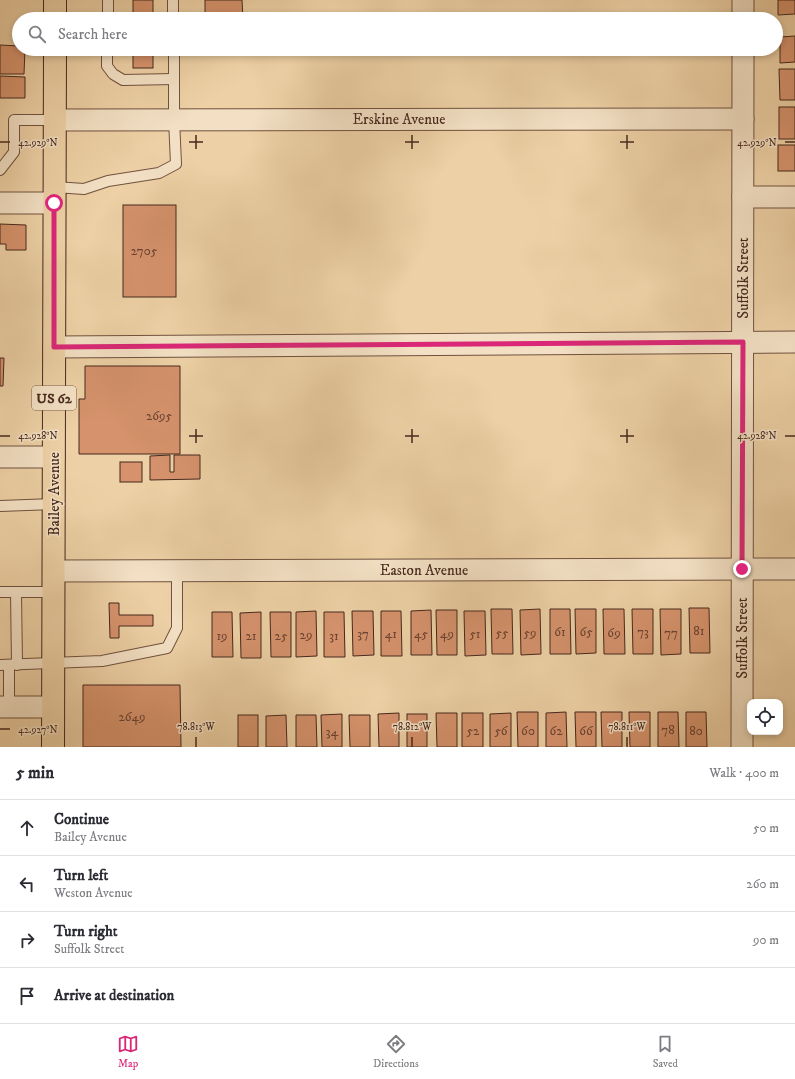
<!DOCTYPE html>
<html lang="en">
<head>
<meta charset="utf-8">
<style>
	:root { --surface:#fff; --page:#f7f7f7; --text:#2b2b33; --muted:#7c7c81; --line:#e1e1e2; --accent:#db2777 }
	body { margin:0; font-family:"IM FELL DW Pica",serif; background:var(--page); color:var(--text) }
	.controls { position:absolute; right:12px; bottom:12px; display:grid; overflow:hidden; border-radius:8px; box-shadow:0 2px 6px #0003 }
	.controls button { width:36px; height:36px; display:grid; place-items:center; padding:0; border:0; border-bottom:1px solid var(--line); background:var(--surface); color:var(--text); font:20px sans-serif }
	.stop { position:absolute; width:12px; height:12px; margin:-9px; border:3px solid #db2777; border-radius:50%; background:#fff }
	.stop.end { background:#db2777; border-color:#fff; box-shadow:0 1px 4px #0008 }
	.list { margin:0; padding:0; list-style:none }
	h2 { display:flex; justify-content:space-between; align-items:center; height:52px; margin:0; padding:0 16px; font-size:17px }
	h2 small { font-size:13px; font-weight:400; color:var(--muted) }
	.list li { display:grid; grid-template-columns:26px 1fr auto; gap:12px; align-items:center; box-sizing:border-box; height:56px; padding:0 16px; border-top:1px solid var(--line) }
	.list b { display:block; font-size:15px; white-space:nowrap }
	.list p { margin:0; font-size:13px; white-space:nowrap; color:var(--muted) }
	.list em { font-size:13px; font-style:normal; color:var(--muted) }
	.icon { flex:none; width:22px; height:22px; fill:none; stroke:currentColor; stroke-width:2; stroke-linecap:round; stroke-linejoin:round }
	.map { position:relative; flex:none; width:795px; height:747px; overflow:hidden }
	.search { position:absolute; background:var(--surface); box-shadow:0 2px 6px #0003; left:12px; right:12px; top:12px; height:44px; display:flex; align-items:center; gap:10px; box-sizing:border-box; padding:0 14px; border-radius:22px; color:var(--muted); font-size:15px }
	.sheet { height:276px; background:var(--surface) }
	nav { display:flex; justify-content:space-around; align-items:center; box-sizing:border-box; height:56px; border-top:1px solid var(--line); background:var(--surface); font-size:11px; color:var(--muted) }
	nav a { display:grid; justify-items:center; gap:2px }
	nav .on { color:var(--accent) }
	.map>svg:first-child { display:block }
	.building { fill:#d5926c; stroke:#46281d }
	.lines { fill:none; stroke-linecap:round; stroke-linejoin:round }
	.lane-casing { stroke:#70523f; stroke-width:12 }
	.street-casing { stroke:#70523f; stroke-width:23 }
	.primary-casing { stroke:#46281d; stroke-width:24 }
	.lane { stroke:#f3e0c4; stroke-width:10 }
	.street { stroke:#f3e0c4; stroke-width:21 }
	.primary { stroke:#edd0a5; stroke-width:22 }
	.route { stroke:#db2777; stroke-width:5 }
	.ticks { fill:none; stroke:#46281d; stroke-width:1.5 }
	.labels { text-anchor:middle; stroke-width:3; stroke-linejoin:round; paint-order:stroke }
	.number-label { font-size:13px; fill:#6a4231 }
	.shield { fill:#f3e0c4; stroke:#7a5f4f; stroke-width:1 }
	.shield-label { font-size:14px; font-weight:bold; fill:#46281d }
	.street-label { font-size:15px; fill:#46281d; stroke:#f3e0c4 }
	.ticks-label { font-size:10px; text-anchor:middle; fill:#46281d; stroke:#f3e0c4; stroke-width:3; stroke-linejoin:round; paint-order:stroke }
</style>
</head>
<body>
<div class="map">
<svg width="795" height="747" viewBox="0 0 795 747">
	<rect width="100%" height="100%" fill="#edd0a5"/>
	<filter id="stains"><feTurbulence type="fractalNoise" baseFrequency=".005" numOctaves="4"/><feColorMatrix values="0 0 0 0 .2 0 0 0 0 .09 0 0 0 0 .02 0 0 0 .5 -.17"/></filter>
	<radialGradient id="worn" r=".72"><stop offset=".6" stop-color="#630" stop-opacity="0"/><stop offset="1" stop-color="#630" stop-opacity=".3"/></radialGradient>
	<g class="building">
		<rect x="133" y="0" width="20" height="19"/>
		<path d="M 205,0 L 242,0 L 243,19 L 205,19 Z"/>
		<path d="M 778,0 L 795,0 L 795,14 L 778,15 Z"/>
		<path d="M 795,36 L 795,62 L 780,63 L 780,37 Z"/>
		<path d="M 0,45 L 19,46 L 19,49 L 25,49 L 24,74 L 0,74 Z"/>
		<rect x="133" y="49" width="20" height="19"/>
		<path d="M 779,69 L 795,69 L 795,100 L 780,100 Z"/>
		<path d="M 0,76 L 25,77 L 25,98 L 0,98 Z"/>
		<rect x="779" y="107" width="16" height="32"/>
		<rect x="778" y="145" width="17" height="26"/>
		<rect x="123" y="205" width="53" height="92"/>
		<path d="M 0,224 L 26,225 L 26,250 L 6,250 L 6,244 L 0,244 Z"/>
		<path d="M 0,358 L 4,358 L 3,386 L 0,386 Z"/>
		<path d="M 85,366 L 180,366 L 180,454 L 79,454 L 79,399 L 85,399 Z"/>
		<path d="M 170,455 L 170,472 L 174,472 L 174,455 L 200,455 L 200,479 L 150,480 L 150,456 Z"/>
		<rect x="120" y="462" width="22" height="20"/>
		<path d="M 109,603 L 119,603 L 119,615 L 153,615 L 153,626 L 119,626 L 119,638 L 110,638 Z"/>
		<path d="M 689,608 L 709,608 L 710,653 L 690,653 Z"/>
		<path d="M 491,609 L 512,609 L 513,654 L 492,654 Z"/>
		<path d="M 540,609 L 541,654 L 521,655 L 520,610 Z"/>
		<path d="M 550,609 L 570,609 L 571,654 L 550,654 Z"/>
		<path d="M 575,609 L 596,609 L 596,653 L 576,654 Z"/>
		<path d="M 603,609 L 624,609 L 625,654 L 604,654 Z"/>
		<path d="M 632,609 L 653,609 L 653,654 L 633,654 Z"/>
		<path d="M 660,609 L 681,609 L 681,654 L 661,655 Z"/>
		<path d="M 431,610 L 432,655 L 411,655 L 411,611 Z"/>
		<path d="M 436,610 L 457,610 L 457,655 L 437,655 Z"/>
		<path d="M 316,611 L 317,656 L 296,657 L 296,612 Z"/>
		<path d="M 352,611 L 373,611 L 374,655 L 353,656 Z"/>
		<path d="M 381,611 L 401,611 L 402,656 L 381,656 Z"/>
		<path d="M 464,611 L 485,611 L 486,655 L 465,656 Z"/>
		<path d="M 212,612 L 232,612 L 233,657 L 212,657 Z"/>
		<path d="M 261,612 L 261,658 L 241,658 L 240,613 Z"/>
		<path d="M 270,612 L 291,612 L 291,657 L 271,657 Z"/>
		<path d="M 324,612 L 344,612 L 345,657 L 324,657 Z"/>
		<path d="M 83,685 L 180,685 L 181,747 L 83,747 Z"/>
		<path d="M 517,712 L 538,712 L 538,747 L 518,747 Z"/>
		<path d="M 566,712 L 567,747 L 546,747 L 546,713 Z"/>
		<path d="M 575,712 L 596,712 L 596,747 L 576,747 Z"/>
		<path d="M 601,712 L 622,712 L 622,747 L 602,747 Z"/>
		<path d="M 629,712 L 650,712 L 650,747 L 630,747 Z"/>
		<path d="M 658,712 L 678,712 L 679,747 L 658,747 Z"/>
		<path d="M 686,712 L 706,712 L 707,747 L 686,747 Z"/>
		<path d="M 399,713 L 399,747 L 379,747 L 378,714 Z"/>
		<path d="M 436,713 L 457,713 L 457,747 L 437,747 Z"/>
		<rect x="462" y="713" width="21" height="34"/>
		<path d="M 511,713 L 511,747 L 490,747 L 490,714 Z"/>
		<path d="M 342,714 L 342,747 L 322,747 L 321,715 Z"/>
		<rect x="407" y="714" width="20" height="33"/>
		<rect x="238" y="715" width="20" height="32"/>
		<path d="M 286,715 L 287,747 L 266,747 L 266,716 Z"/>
		<path d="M 296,715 L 316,715 L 317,747 L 296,747 Z"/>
		<path d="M 349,715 L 370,715 L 370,747 L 350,747 Z"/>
	</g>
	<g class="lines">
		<defs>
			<g id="lane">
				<path d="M 173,0 L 173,19"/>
				<path d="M 108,19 L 108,0"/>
				<path d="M 107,49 L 107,66 L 113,74 L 123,80 L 174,79"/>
				<path d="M 0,170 L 14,152 L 14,120 L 55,120"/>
				<path d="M 55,187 L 84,189 L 108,181 L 159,173 L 176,164 L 174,119 L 174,49"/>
				<path d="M 0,506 L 54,504"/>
				<path d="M 0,592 L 54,592"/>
				<path d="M 16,592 L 17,665"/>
				<path d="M 0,665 L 102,661 L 167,648 L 177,628 L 177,571"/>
				<path d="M 9,665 L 9,707"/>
			</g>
			<g id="street">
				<path d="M 743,19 L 743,0"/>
				<path d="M 55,120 L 743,119"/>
				<path d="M 743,197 L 795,197"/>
				<path d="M 0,203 L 54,203"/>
				<path d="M 54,347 L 795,342"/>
				<path d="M 0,457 L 54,457"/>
				<path d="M 54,571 L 795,569"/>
				<path d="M 0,707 L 53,707"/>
				<path d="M 742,747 L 743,49"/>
			</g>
			<g id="primary">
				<path d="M 55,19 L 55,0"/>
				<path d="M 53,747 L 55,49"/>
			</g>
		</defs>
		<use href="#lane" class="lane-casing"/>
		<use href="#street" class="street-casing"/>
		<use href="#primary" class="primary-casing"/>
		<use href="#lane" class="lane"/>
		<use href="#street" class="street"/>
		<use href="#primary" class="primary"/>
	</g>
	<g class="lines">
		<path class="route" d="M 54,203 L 54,347 L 743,342 L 742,569"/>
	</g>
	<path class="ticks" d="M 196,135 L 196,149M 412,135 L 412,149M 627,135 L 627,149M 0,142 L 10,142M 189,142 L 203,142M 405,142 L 419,142M 620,142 L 634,142M 785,142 L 795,142M 196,429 L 196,443M 412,429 L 412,443M 627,429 L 627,443M 0,436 L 10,436M 189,436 L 203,436M 405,436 L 419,436M 620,436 L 634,436M 785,436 L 795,436M 0,729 L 10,729M 196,737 L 196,747M 412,737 L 412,747M 627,737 L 627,747"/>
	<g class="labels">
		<g class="number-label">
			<text x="144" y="255">2705</text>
			<text x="159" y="420">2695</text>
			<text x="699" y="635">81</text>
			<text x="560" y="636">61</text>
			<text x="586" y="636">65</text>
			<text x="643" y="636">73</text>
			<text x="502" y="637">55</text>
			<text x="530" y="637">59</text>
			<text x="614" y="637">69</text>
			<text x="671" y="637">77</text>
			<text x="363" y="638">37</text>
			<text x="391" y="638">41</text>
			<text x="421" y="638">45</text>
			<text x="447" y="638">49</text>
			<text x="475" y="638">51</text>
			<text x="306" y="639">29</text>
			<text x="222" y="640">19</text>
			<text x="251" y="640">21</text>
			<text x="281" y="640">25</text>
			<text x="334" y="640">31</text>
			<text x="132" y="721">2649</text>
			<text x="668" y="734">78</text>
			<text x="473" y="735">52</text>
			<text x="501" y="735">56</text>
			<text x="528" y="735">60</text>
			<text x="556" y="735">62</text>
			<text x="586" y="735">66</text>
			<text x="696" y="735">80</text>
			<text x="332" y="736">34</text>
		</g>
		<rect class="shield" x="32" y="386" width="44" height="24" rx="3"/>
		<g class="shield-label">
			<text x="54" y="403">US 62</text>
		</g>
		<g class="street-label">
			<text x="399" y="124">Erskine Avenue</text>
			<text transform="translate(743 278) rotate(-90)" y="5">Suffolk Street</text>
			<text transform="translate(54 494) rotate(-90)" y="5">Bailey Avenue</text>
			<text x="424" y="575">Easton Avenue</text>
			<text transform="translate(742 638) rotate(-90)" y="5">Suffolk Street</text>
		</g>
	</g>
	<g class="ticks-label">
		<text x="38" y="146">42.929°N</text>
		<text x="757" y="146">42.929°N</text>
		<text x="38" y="439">42.928°N</text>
		<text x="757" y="439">42.928°N</text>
		<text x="196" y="730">78.813°W</text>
		<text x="412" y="730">78.812°W</text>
		<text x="627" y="730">78.811°W</text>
		<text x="38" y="733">42.927°N</text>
	</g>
	<rect width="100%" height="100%" filter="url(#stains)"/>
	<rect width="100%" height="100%" fill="url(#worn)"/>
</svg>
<div class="controls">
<button><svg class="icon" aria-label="locate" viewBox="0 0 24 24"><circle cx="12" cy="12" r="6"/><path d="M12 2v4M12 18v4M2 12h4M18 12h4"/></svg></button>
</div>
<div class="stop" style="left:54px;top:203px"></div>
<div class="stop end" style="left:742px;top:569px"></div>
<div class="search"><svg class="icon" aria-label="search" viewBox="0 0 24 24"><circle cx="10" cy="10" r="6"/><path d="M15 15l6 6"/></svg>Search here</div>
</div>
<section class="sheet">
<h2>5 min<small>Walk · 400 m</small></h2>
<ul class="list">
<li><svg class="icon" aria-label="ahead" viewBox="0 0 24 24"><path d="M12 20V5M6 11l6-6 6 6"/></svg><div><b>Continue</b><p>Bailey Avenue</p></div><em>50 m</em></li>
<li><svg class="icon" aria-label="left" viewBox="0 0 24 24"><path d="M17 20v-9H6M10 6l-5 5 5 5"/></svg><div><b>Turn left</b><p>Weston Avenue</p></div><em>260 m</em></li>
<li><svg class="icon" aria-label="right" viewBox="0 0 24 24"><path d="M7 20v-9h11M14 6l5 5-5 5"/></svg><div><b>Turn right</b><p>Suffolk Street</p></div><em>90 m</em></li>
<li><svg class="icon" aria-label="arrive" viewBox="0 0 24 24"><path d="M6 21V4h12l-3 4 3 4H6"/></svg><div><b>Arrive at destination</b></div></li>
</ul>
</section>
<nav>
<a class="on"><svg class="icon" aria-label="map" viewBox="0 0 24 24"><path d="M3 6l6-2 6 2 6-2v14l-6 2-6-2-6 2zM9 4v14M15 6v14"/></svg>Map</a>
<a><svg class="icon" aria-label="directions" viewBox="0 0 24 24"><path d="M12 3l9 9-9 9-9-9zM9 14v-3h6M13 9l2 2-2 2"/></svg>Directions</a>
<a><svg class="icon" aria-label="saved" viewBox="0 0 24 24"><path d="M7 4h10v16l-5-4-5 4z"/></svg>Saved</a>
</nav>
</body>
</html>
